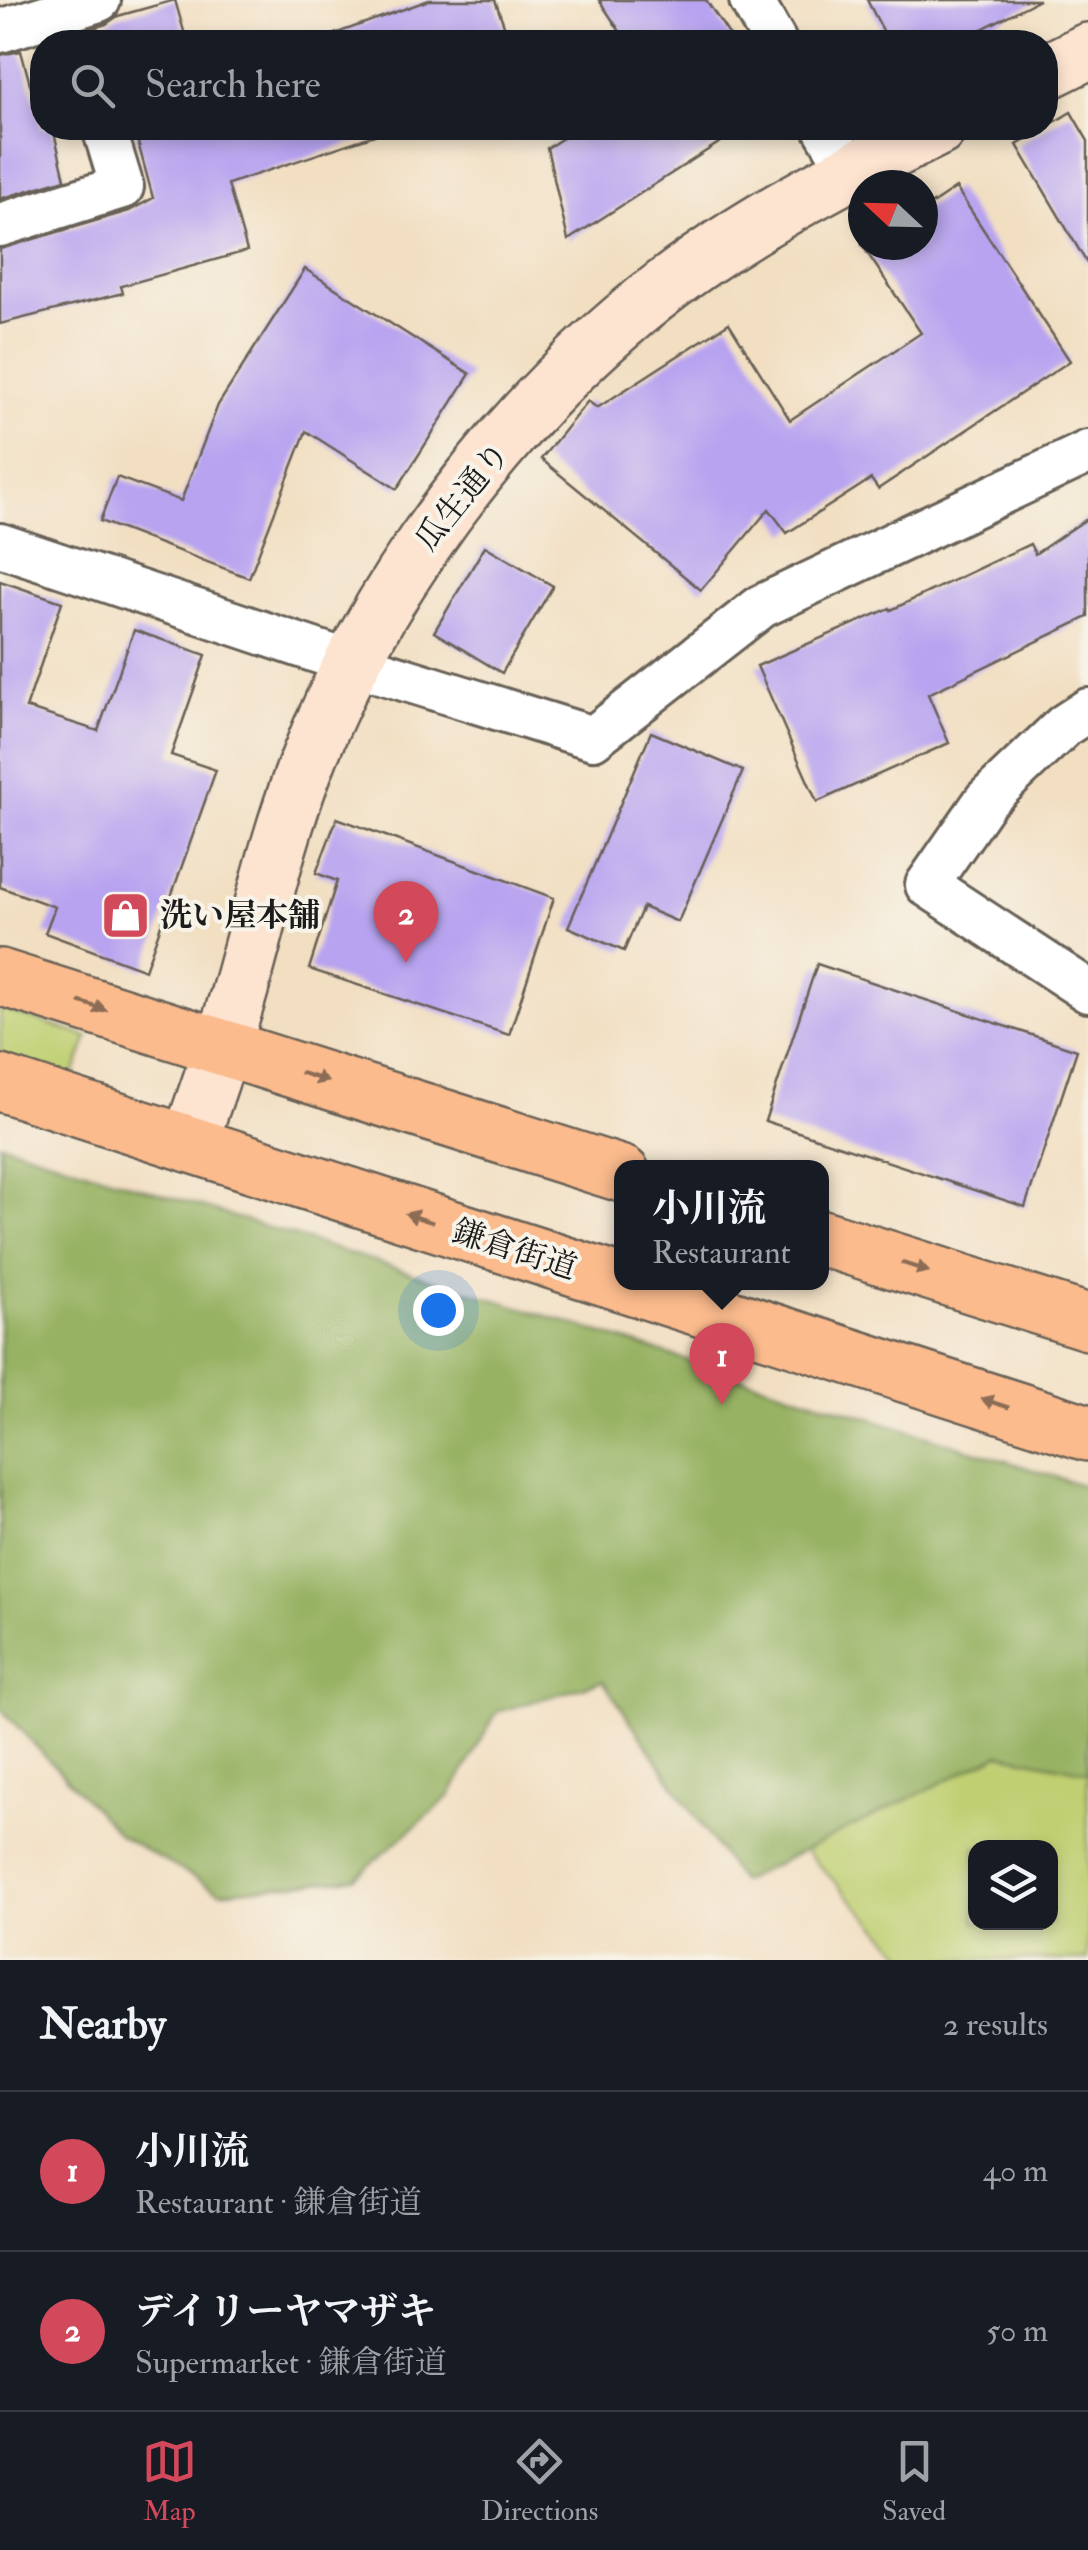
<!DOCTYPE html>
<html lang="en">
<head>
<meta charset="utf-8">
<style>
	:root { --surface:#171b24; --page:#20242c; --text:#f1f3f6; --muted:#9ea1a6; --line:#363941; --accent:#d1495b }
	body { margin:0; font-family:"IM FELL Double Pica","Noto Serif JP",serif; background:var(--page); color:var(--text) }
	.controls { position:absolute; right:30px; bottom:30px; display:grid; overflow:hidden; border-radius:20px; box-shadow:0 5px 15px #0003 }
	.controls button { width:90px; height:90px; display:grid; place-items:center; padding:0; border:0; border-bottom:2px solid var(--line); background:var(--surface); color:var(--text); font:50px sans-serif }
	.compass { position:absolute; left:848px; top:170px; width:90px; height:90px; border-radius:50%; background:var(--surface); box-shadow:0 5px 15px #0003; rotate:292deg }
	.you { position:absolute; left:438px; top:1310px; width:35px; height:35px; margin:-25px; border:8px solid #fff; border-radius:50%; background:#1a73e8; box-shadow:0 0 0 15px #1a73e833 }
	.badge { display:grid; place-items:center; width:65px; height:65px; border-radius:50%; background:var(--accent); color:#fff; font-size:32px; font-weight:700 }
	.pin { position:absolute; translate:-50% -82px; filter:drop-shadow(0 2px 5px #0008) }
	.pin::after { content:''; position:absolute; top:52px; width:35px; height:30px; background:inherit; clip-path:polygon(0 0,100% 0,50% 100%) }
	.popup { position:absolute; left:614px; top:1160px; width:215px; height:130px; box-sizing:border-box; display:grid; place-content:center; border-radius:20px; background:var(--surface); filter:drop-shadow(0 2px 8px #0005); font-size:32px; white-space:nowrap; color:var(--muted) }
	.popup b { font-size:38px; color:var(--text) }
	.popup::after { content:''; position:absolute; left:50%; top:100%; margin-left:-20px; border:20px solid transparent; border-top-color:var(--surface) }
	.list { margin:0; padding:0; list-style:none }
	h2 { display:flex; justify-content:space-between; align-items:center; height:130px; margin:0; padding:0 40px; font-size:42px }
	h2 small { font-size:32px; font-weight:400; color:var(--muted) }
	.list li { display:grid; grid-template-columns:65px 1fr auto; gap:30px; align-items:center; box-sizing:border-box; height:160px; padding:0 40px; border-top:2px solid var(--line) }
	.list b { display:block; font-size:38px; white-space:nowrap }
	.list p { margin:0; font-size:32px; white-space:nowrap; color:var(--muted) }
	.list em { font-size:32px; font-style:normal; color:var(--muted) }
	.icon { flex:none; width:55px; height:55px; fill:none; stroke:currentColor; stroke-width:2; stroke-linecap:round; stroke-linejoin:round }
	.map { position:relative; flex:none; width:1088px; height:1960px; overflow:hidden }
	.search { position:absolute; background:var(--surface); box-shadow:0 5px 15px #0003; left:30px; right:30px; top:30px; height:110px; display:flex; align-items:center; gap:25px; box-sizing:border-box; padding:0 35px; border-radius:40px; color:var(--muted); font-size:38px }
	.sheet { height:450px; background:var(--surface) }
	nav { display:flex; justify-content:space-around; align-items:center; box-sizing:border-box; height:140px; border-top:2px solid var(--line); background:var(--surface); font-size:28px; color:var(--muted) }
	nav a { display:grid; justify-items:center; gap:5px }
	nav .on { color:var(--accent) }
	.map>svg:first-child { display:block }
	.green { fill:#bfcf71; stroke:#6e7646; stroke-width:2.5; fill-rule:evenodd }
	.forest { fill:#97b263; stroke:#5a6740; stroke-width:2.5 }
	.building { fill:#b7a3f0 }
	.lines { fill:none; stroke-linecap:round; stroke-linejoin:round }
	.street-casing { stroke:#676056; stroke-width:48 }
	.secondary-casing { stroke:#676056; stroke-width:60 }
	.primary-casing { stroke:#676056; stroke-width:60 }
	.street { stroke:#fff; stroke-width:42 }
	.secondary { stroke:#fde4d1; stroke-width:55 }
	.primary { stroke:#fbbb8d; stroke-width:55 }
	.oneway { fill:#8c6c54 }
	.labels { text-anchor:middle; stroke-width:8; stroke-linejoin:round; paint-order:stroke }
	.street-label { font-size:32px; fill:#1c1c1c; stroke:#f7f3e8 }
	.poi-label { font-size:32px; font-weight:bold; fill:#1c1c1c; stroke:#f7f3e8; text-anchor:start }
</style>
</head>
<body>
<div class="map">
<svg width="1088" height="1960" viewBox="0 0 1088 1960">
	<rect width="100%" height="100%" fill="#f7f3e8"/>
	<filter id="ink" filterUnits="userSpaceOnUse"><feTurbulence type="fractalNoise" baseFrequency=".01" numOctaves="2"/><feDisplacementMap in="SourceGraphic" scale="20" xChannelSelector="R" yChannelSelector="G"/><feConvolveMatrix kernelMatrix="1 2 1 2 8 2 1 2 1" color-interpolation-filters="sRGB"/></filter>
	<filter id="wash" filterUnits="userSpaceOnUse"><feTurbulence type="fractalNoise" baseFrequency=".0048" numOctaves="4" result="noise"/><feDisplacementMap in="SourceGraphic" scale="40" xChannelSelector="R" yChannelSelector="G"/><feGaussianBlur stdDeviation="2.25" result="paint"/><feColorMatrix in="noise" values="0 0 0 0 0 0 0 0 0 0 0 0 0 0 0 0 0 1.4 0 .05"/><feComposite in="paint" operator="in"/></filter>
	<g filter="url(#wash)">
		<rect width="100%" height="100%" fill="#f2dfc2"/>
		<g class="green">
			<path d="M 0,1008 L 88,1037 L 72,1080 L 0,1056 Z"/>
			<path d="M 1088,1735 L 1088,1960 L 910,1960 L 742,1785 ZM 976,1848 L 1050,1848 L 1050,1922 L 976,1922 Z"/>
		</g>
		<path class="forest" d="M 0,1143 L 1088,1487 L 1088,1772 L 1000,1754 L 740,1882 L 603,1681 L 497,1712 L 449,1797 L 355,1878 L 220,1892 L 119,1835 L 0,1708 Z"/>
		<g id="blocks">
			<g class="building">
				<path d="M 175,0 L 187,42 L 66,42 L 65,37 L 106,24 L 118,16 Z"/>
				<path d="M 429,0 L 495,0 L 510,42 L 327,42 L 326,37 Z"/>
				<path d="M 599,0 L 706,0 L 734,42 L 627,42 Z"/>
				<path d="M 867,0 L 1039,0 L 956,42 L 889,42 Z"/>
				<path d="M 21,51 L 42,128 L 53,128 L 65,179 L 0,199 L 0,55 Z"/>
				<path d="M 1071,112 L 1088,141 L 1088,265 L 1017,145 Z"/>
				<path d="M 134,128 L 374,128 L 375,135 L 228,184 L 247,251 L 121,286 L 123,293 L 0,324 L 0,249 L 129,211 L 153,198 Z"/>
				<path d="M 579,128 L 742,128 L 568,240 L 547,148 Z"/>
				<path d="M 956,188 L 1070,361 L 878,489 L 871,479 L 787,533 L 769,509 L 701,590 L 541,459 L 588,401 L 597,408 L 729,323 L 790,420 L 921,333 L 862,245 L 923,245 L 923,210 Z"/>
				<path d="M 305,269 L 470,374 L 397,489 L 306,431 L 249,578 L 100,521 L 117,477 L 181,501 L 218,405 Z"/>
				<path d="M 1088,518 L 1088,617 L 928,694 L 949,743 L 817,802 L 757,666 L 890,608 L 891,610 L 1030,544 L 1035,554 Z"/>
				<path d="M 485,546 L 553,586 L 502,673 L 434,632 Z"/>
				<path d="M 0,581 L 62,602 L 26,708 L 98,731 L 134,630 L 206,655 L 171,755 L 216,770 L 145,970 L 45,933 L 55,907 L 0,887 Z"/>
				<path d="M 651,732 L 743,771 L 678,922 L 643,907 L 624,951 L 568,927 Z"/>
				<path d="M 337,818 L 554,898 L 509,1035 L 309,969 L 337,881 L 316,873 Z"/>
				<path d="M 817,964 L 1077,1050 L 1025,1207 L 765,1121 Z"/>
			</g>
		</g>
	</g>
	<g filter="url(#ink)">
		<use href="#blocks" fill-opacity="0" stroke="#676056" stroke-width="2.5"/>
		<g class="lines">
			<defs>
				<g id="street">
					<path d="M 751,0 L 775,42"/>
					<path d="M 0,31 L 99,0"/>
					<path d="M 825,128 L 851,172"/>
					<path d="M 0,225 L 122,187 L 104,128"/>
					<path d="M 0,545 L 352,663 L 593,738 L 762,606 L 1088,452"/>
					<path d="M 1088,710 L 1065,725 L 986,800 L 927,885 L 1088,991"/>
				</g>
				<g id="secondary">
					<path d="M 1046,72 L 1088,51"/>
					<path d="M 189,1144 C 207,1092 226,1039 241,986 C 262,911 277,841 305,768 C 385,559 548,355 738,236 C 802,195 870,162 938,128"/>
				</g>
				<g id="primary">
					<path d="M 0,977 L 622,1174"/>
					<path d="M 0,1083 L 1088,1433"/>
					<path d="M 822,1238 L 1088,1322"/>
				</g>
			</defs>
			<use href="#street" class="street-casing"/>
			<use href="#secondary" class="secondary-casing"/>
			<use href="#primary" class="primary-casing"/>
			<use href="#street" class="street"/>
			<use href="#secondary" class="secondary"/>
			<use href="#primary" class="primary"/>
		</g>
		<defs><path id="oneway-solid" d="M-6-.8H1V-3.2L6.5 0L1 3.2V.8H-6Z" transform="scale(2.5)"/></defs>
		<g class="oneway">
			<use href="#oneway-solid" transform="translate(93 1006) rotate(18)"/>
			<use href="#oneway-solid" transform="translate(314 1077) rotate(18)"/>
			<use href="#oneway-solid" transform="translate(419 1218) rotate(-162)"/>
			<use href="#oneway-solid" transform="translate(915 1267) rotate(18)"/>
			<use href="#oneway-solid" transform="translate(995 1403) rotate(-162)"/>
		</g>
	</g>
	<defs>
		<symbol id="shop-square" viewBox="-11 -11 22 22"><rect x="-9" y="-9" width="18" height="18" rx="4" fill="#d1495b" stroke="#f7f3e8"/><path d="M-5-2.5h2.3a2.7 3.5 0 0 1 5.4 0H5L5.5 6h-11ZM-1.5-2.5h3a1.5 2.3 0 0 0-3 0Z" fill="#fff"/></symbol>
	</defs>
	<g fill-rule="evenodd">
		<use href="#shop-square" x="98" y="888" width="55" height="55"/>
	</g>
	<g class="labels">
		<g class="street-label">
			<text transform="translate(462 496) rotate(-51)" y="11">瓜生通り</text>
			<text transform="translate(515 1249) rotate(18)" y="11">鎌倉街道</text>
		</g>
		<g class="poi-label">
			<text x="160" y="926">洗い屋本舗</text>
		</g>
	</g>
</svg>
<div class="controls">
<button><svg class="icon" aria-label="layers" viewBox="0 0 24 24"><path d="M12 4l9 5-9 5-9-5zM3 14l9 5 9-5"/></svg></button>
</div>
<svg class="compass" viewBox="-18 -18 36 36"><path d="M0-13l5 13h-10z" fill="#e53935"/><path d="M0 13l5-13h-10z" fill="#9ea1a6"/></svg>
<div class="you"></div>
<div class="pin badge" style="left:722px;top:1405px">1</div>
<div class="popup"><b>小川流</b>Restaurant</div>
<div class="pin badge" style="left:406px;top:963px">2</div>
<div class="search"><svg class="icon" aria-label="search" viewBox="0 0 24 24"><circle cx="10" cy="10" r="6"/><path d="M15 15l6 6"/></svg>Search here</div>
</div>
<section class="sheet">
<h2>Nearby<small>2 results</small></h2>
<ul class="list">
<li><span class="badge">1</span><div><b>小川流</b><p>Restaurant · 鎌倉街道</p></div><em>40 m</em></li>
<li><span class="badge">2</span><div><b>デイリーヤマザキ</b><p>Supermarket · 鎌倉街道</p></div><em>50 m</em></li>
</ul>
</section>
<nav>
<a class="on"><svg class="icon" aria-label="map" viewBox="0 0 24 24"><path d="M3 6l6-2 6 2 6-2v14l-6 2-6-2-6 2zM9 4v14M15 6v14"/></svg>Map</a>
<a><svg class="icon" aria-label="directions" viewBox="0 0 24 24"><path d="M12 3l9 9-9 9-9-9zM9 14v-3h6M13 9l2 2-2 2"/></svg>Directions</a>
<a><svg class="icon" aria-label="saved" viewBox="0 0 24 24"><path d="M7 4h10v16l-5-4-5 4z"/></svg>Saved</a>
</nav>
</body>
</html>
